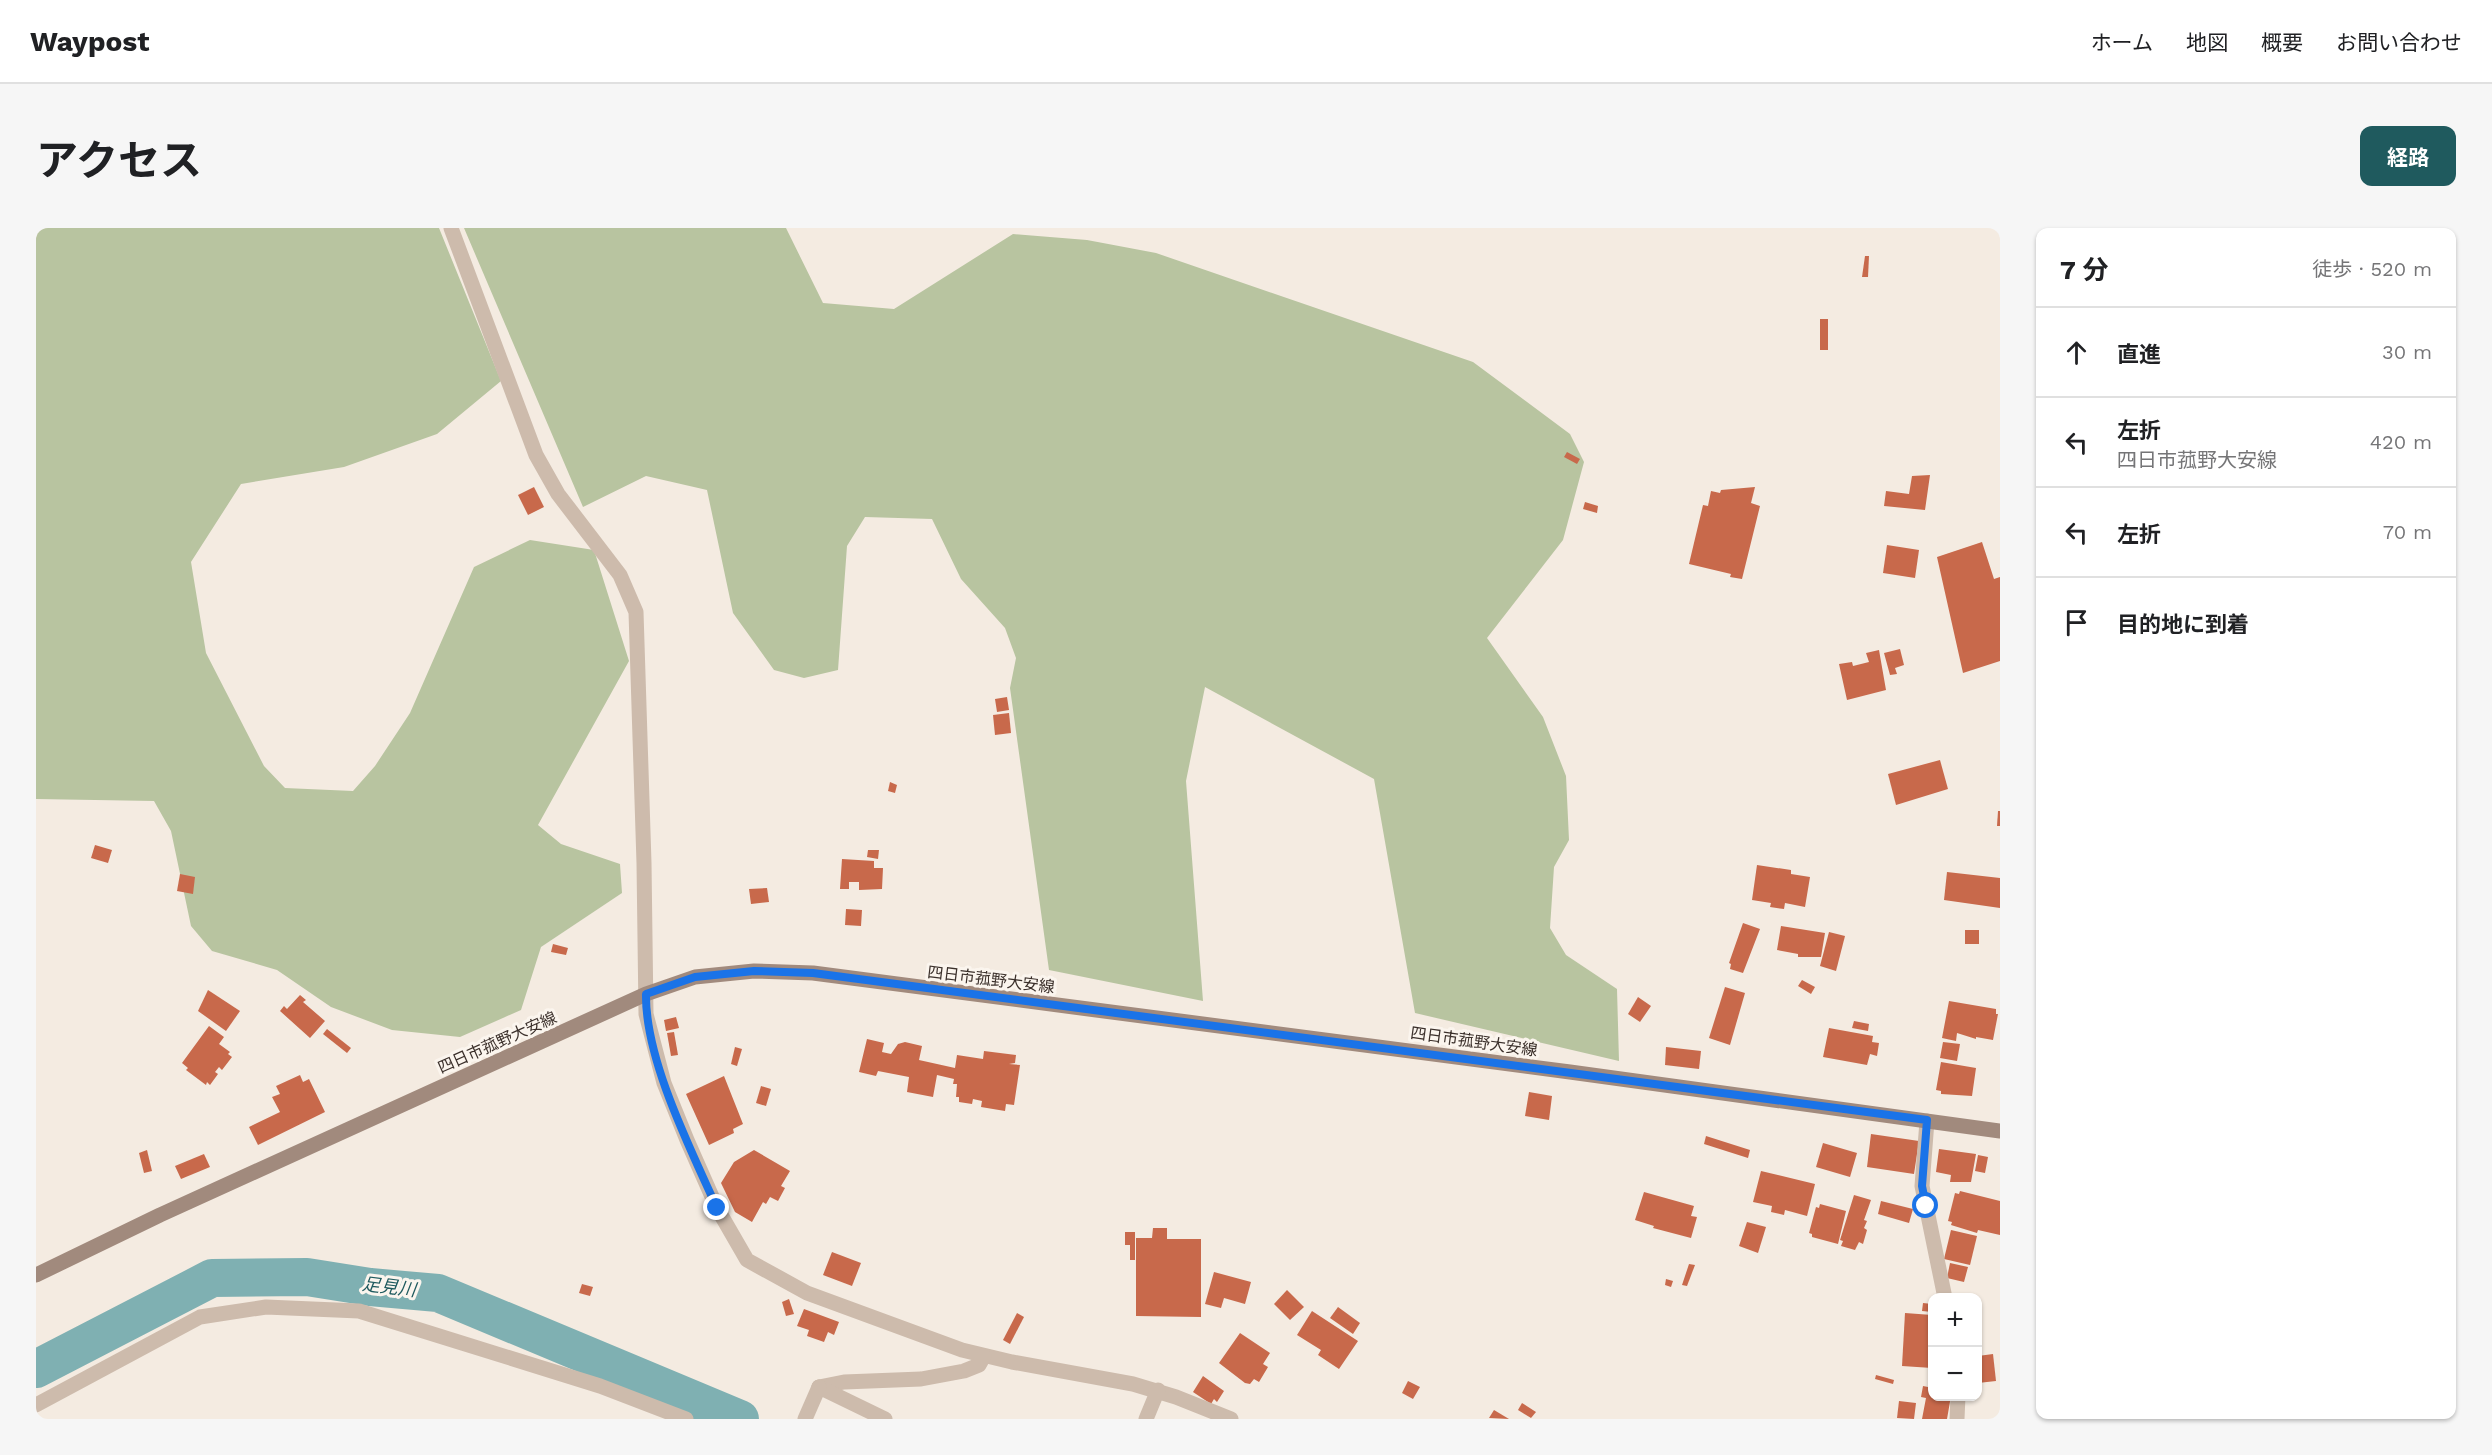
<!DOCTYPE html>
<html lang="ja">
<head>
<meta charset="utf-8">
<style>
	:root { --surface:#fff; --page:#f6f6f6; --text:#202124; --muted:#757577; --line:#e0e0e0; --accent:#1f5a5e }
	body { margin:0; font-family:"Work Sans","Noto Sans JP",sans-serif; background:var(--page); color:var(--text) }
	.controls { position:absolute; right:18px; bottom:18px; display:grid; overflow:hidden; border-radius:12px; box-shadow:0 2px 4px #0004 }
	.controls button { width:54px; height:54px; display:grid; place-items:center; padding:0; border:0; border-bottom:2px solid var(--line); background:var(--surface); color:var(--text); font:30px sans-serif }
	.stop { position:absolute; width:18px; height:18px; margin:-14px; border:4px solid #1a73e8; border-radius:50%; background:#fff }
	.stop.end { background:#1a73e8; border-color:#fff; box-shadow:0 2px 6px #0008 }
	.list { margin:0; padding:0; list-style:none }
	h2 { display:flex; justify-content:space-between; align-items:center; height:78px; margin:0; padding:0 24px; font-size:26px }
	h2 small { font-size:20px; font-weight:400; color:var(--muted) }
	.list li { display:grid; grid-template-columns:39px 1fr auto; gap:18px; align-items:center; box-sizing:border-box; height:90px; padding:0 24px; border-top:2px solid var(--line) }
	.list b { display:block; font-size:22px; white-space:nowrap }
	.list p { margin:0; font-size:20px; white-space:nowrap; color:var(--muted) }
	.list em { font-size:20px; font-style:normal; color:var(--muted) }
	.icon { flex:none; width:33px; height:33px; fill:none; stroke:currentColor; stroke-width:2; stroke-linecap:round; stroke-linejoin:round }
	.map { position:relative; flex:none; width:1964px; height:1191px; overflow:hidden; border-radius:12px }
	header { display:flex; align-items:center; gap:36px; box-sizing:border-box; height:84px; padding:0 30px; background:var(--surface); border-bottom:2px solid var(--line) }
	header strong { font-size:28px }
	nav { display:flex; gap:33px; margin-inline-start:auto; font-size:21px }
	.intro { display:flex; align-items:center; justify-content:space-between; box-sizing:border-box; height:144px; padding:0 36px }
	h1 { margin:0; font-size:42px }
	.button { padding:15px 27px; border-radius:12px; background:var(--accent); color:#fff; font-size:21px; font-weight:700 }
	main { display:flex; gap:36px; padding:0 36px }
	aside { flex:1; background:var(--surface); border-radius:12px; box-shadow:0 2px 4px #0004 }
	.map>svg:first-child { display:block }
	.green { fill:#b8c4a0 }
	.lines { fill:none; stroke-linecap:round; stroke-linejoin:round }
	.river { stroke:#7fb0b2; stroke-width:38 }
	.building { fill:#c8694b }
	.street { stroke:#cdbbac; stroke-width:15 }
	.secondary { stroke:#a18a7d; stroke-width:15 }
	.route { stroke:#1a73e8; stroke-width:8 }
	.labels { text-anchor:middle; stroke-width:6; stroke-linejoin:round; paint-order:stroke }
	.street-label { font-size:16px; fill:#3b302b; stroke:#fbf5ee }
	.water-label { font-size:18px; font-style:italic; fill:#1f5a5e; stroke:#fbf5ee }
</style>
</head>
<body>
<header>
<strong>Waypost</strong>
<nav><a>ホーム</a><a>地図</a><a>概要</a><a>お問い合わせ</a></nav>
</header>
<div class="intro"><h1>アクセス</h1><a class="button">経路</a></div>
<main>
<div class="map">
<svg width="1964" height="1191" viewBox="0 0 1964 1191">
	<rect width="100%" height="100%" fill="#f4ebe1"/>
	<g class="green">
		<path d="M 0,0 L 403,0 L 465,153 L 401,206 L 308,239 L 205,256 L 155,334 L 170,425 L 228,538 L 249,560 L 317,563 L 339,538 L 374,485 L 438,339 L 494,312 L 558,322 L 593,433 L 502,597 L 525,616 L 584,636 L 586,665 L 505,719 L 485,782 L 424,809 L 356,802 L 295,779 L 241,742 L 176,723 L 155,698 L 135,603 L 118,573 L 0,571 Z"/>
		<path d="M 428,0 L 750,0 L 787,75 L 858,81 L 977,6 L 1051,12 L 1120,25 L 1437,134 L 1534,206 L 1548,234 L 1527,312 L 1451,410 L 1507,489 L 1530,548 L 1533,612 L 1518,639 L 1514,700 L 1530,727 L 1581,761 L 1583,833 L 1379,785 L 1338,551 L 1169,459 L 1150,553 L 1167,773 L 1013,742 L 974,460 L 980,430 L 969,400 L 925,351 L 896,291 L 829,289 L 811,318 L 802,442 L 768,450 L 738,442 L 697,385 L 671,262 L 610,248 L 547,279 Z"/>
	</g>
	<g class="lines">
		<path class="river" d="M 0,1141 L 176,1050 L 271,1049 L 334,1059 L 402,1065 L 704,1191"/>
	</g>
	<g class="building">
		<path d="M 1829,28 L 1833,28 L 1832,49 L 1826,49 Z"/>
		<rect x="1784" y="91" width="8" height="31"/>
		<path d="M 1531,224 L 1544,231 L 1541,236 L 1528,229 Z"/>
		<path d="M 1894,247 L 1889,282 L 1848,278 L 1850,263 L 1873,266 L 1876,248 Z"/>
		<path d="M 498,259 L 508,279 L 492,287 L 482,267 Z"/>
		<path d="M 1719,259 L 1715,275 L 1724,278 L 1706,351 L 1694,349 L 1695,346 L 1653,336 L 1667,277 L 1672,278 L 1675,263 L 1684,265 L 1685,262 Z"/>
		<path d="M 1549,274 L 1562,278 L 1561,285 L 1547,281 Z"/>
		<path d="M 1946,314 L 1958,351 L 1964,349 L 1964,433 L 1927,445 L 1901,329 Z"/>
		<path d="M 1851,317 L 1883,322 L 1879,350 L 1847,345 Z"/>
		<path d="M 1864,421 L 1868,437 L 1859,440 L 1861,446 L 1854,447 L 1848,425 Z"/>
		<path d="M 1843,422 L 1850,462 L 1811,472 L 1803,436 L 1816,434 L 1817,438 L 1833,434 L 1830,425 Z"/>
		<path d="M 971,469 L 973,482 L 961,484 L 959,471 Z"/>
		<path d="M 973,485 L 975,505 L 959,507 L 957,487 Z"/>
		<path d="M 1904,532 L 1912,561 L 1860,577 L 1852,546 Z"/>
		<path d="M 854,554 L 861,557 L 859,565 L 852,563 Z"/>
		<path d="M 1962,583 L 1964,583 L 1964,598 L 1961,598 Z"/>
		<path d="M 59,617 L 76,622 L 72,635 L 55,630 Z"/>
		<path d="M 832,622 L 843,622 L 842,631 L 831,629 Z"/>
		<path d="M 806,631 L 838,633 L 838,640 L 847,640 L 846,661 L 823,662 L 823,654 L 813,654 L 813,661 L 804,661 Z"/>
		<path d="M 1721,637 L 1755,642 L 1755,646 L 1774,649 L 1769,679 L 1749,675 L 1748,681 L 1734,679 L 1735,675 L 1716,672 Z"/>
		<path d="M 1911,644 L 1964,650 L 1964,680 L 1908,672 Z"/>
		<path d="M 144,646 L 159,649 L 157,666 L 141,663 Z"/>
		<path d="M 731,660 L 733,674 L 715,676 L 713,661 Z"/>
		<path d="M 810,681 L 826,682 L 825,698 L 809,697 Z"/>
		<path d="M 1707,695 L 1724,701 L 1707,745 L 1694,741 L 1695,736 L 1693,735 Z"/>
		<path d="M 1745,698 L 1789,705 L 1785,729 L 1762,729 L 1762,726 L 1741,722 Z"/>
		<rect x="1929" y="702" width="14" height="14"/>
		<path d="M 1793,704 L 1809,708 L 1800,743 L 1784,738 Z"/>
		<path d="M 517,716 L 532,720 L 530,727 L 515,724 Z"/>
		<path d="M 1766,752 L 1779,759 L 1775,766 L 1762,758 Z"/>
		<path d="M 1689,759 L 1709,765 L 1694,817 L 1673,810 Z"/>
		<path d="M 172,762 L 204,783 L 190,803 L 162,783 Z"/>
		<path d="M 264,767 L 270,772 L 267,774 L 289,793 L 274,810 L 244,783 L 248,778 L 251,781 Z"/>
		<path d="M 1602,769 L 1615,778 L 1604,794 L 1592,786 Z"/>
		<path d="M 1913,773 L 1960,781 L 1960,786 L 1962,786 L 1957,812 L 1940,809 L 1940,811 L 1921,805 L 1920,813 L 1906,810 Z"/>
		<path d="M 640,789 L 643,800 L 630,803 L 628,792 Z"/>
		<path d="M 1818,793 L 1833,796 L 1832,803 L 1816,800 Z"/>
		<path d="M 173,798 L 188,809 L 183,816 L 194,824 L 192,826 L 196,829 L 186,842 L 183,839 L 179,844 L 182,846 L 174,857 L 171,854 L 170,857 L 150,842 L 152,840 L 146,835 Z"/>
		<path d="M 1793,800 L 1837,808 L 1836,814 L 1843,815 L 1841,828 L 1834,826 L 1831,837 L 1787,829 Z"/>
		<path d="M 291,801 L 315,820 L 311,825 L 287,806 Z"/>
		<path d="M 638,804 L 642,827 L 635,828 L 631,805 Z"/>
		<path d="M 831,811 L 848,815 L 846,824 L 855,826 L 862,816 L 869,814 L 886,818 L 883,832 L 919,840 L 921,827 L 947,831 L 948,823 L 980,827 L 979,835 L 973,836 L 984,837 L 978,877 L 970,876 L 969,883 L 945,879 L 946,873 L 937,871 L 936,876 L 923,874 L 923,869 L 920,869 L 921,856 L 917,856 L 918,851 L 901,847 L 897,869 L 871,864 L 873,849 L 842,843 L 840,848 L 823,844 Z"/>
		<path d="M 1907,814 L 1924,816 L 1921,833 L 1904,830 Z"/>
		<path d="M 699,819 L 706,821 L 701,838 L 695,836 Z"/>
		<path d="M 1630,819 L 1665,823 L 1663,841 L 1629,837 Z"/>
		<path d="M 1905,834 L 1940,840 L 1936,868 L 1905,866 L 1905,863 L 1900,862 Z"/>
		<path d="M 264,847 L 267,854 L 273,851 L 289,884 L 222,917 L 213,899 L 244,884 L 236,869 L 244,866 L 240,858 Z"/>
		<path d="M 688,848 L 707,896 L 697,901 L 698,905 L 673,917 L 650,866 Z"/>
		<path d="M 725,858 L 735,861 L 730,878 L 720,875 Z"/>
		<path d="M 1493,864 L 1516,868 L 1513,892 L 1489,888 Z"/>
		<path d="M 1835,906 L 1883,913 L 1878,946 L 1831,939 Z"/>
		<path d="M 1670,908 L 1714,922 L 1712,930 L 1668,916 Z"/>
		<path d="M 1787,915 L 1821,925 L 1814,949 L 1780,939 Z"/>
		<path d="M 1903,921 L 1940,926 L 1935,954 L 1914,954 L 1915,947 L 1900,944 Z"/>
		<path d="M 111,922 L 116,943 L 108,945 L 103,925 Z"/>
		<path d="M 718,922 L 754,943 L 745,958 L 749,960 L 742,973 L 734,969 L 730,976 L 727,974 L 716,994 L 699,984 L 685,955 L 698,934 Z"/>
		<path d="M 168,926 L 174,939 L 145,951 L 139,938 Z"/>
		<path d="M 1942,927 L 1952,929 L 1949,945 L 1939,943 Z"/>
		<path d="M 1725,943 L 1779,956 L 1771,988 L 1749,982 L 1748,987 L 1735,984 L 1736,978 L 1717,974 Z"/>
		<path d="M 1924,963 L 1964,973 L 1964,1007 L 1942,1002 L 1941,1005 L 1915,997 L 1916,994 L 1912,993 L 1919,965 L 1923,966 Z"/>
		<path d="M 1608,964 L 1658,978 L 1655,988 L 1661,989 L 1655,1010 L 1617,1000 L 1618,998 L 1599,992 Z"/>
		<path d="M 1818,967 L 1835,972 L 1828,992 L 1831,993 L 1828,1000 L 1831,1002 L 1827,1016 L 1823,1014 L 1819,1022 L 1805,1018 L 1807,1013 L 1804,1012 Z"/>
		<path d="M 1845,973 L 1877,981 L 1873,995 L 1842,986 Z"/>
		<path d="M 1784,976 L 1810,983 L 1802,1016 L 1776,1009 L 1776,1006 L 1773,1005 L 1780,979 L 1783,980 Z"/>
		<path d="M 1711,994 L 1730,999 L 1722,1025 L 1703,1018 Z"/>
		<path d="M 1117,1000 L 1131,1000 L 1131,1011 L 1165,1011 L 1165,1089 L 1100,1088 L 1100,1010 L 1116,1010 Z"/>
		<path d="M 1915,1002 L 1941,1008 L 1934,1037 L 1908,1031 Z"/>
		<path d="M 1089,1004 L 1099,1004 L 1099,1032 L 1094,1032 L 1094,1017 L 1089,1017 Z"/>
		<path d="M 796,1024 L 825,1035 L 816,1058 L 787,1047 Z"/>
		<path d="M 1914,1035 L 1932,1039 L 1928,1054 L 1911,1050 Z"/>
		<path d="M 1653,1036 L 1659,1037 L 1651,1058 L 1646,1057 Z"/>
		<path d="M 1178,1044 L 1215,1054 L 1209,1076 L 1188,1070 L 1185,1080 L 1169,1076 Z"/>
		<path d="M 1630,1051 L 1637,1053 L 1635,1059 L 1629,1057 Z"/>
		<path d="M 546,1056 L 557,1059 L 554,1068 L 543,1065 Z"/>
		<path d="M 1251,1062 L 1268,1079 L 1254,1092 L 1238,1076 Z"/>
		<path d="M 753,1071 L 758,1086 L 750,1088 L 746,1074 Z"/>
		<path d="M 1887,1075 L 1896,1076 L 1896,1084 L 1886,1083 Z"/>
		<path d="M 1302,1079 L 1324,1095 L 1317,1106 L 1294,1090 Z"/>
		<path d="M 768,1081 L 803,1094 L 798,1107 L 792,1104 L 788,1114 L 771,1108 L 773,1102 L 761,1098 Z"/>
		<path d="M 1276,1083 L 1322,1113 L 1303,1141 L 1282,1127 L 1285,1122 L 1261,1107 Z"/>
		<path d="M 981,1085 L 988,1089 L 974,1116 L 967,1112 Z"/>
		<path d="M 1869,1085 L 1896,1087 L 1896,1140 L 1866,1138 Z"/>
		<path d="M 1204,1105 L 1234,1125 L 1227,1136 L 1232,1139 L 1223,1154 L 1218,1151 L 1214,1156 L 1209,1155 L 1183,1135 Z"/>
		<path d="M 1957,1126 L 1960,1153 L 1942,1155 L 1942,1128 Z"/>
		<path d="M 1840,1147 L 1858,1152 L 1857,1156 L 1839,1151 Z"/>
		<path d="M 1167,1148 L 1188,1163 L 1181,1174 L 1178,1171 L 1175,1176 L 1157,1164 Z"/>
		<path d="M 1894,1148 L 1896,1148 L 1896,1168 L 1915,1168 L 1911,1191 L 1886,1191 L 1890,1170 L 1885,1169 L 1887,1158 L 1892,1159 Z"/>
		<path d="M 1372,1153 L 1384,1159 L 1377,1171 L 1366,1165 Z"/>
		<path d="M 1863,1173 L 1880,1175 L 1878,1191 L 1861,1190 Z"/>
		<path d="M 1486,1175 L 1500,1184 L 1495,1190 L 1482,1182 Z"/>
		<path d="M 1458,1182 L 1473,1191 L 1453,1190 Z"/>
	</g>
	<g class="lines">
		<g class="street">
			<path d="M 415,0 L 500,227 L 522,266 L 584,347 L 600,384 L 608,635 L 610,786 L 628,855 L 651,912 L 681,980 L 711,1032 L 771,1065 L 926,1122 L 976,1134 L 1097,1156 L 1140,1169 L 1195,1191"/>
			<path d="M 1891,893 L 1886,958 L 1909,1070"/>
			<path d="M 783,1159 L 808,1154 L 885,1151 L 928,1143 L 943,1137 L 948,1128"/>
			<path d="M 783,1159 L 849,1191"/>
			<path d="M 0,1177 L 164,1089 L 230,1079 L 323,1083 L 564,1158 L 650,1191"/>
			<path d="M 769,1191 L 783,1159"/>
			<path d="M 1110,1191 L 1122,1162"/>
			<path d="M 1921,1191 L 1922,1168"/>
		</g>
		<path class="secondary" d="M 0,1047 L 124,987 L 610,766 L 659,749 L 718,743 L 777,745 L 1534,844 L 1964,903"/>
	</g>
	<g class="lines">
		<path class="route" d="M 681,980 C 654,920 609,831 610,766 L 659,749 L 718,743 L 777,745 L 1891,892 L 1886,958 L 1890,978"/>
	</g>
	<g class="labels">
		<g class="street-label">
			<text transform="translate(955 751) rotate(7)" y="6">四日市菰野大安線</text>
			<text transform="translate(1438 813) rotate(8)" y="6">四日市菰野大安線</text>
			<text transform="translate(461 814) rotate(-24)" y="6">四日市菰野大安線</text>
		</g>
		<g class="water-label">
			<text transform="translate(353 1059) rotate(7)" y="6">足見川</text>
		</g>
	</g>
</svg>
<div class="controls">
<button>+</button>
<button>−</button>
</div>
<div class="stop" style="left:1890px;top:978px"></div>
<div class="stop end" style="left:681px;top:980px"></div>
</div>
<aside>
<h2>7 分<small>徒歩 · 520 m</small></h2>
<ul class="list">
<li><svg class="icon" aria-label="ahead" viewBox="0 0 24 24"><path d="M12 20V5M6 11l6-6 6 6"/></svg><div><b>直進</b></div><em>30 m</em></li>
<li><svg class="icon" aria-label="left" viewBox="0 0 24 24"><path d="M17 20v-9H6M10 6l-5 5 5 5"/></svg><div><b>左折</b><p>四日市菰野大安線</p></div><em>420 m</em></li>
<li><svg class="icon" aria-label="left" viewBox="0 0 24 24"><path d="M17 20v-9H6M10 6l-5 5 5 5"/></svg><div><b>左折</b></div><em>70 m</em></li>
<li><svg class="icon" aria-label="arrive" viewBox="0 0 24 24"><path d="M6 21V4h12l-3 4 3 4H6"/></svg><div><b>目的地に到着</b></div></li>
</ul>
</aside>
</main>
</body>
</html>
